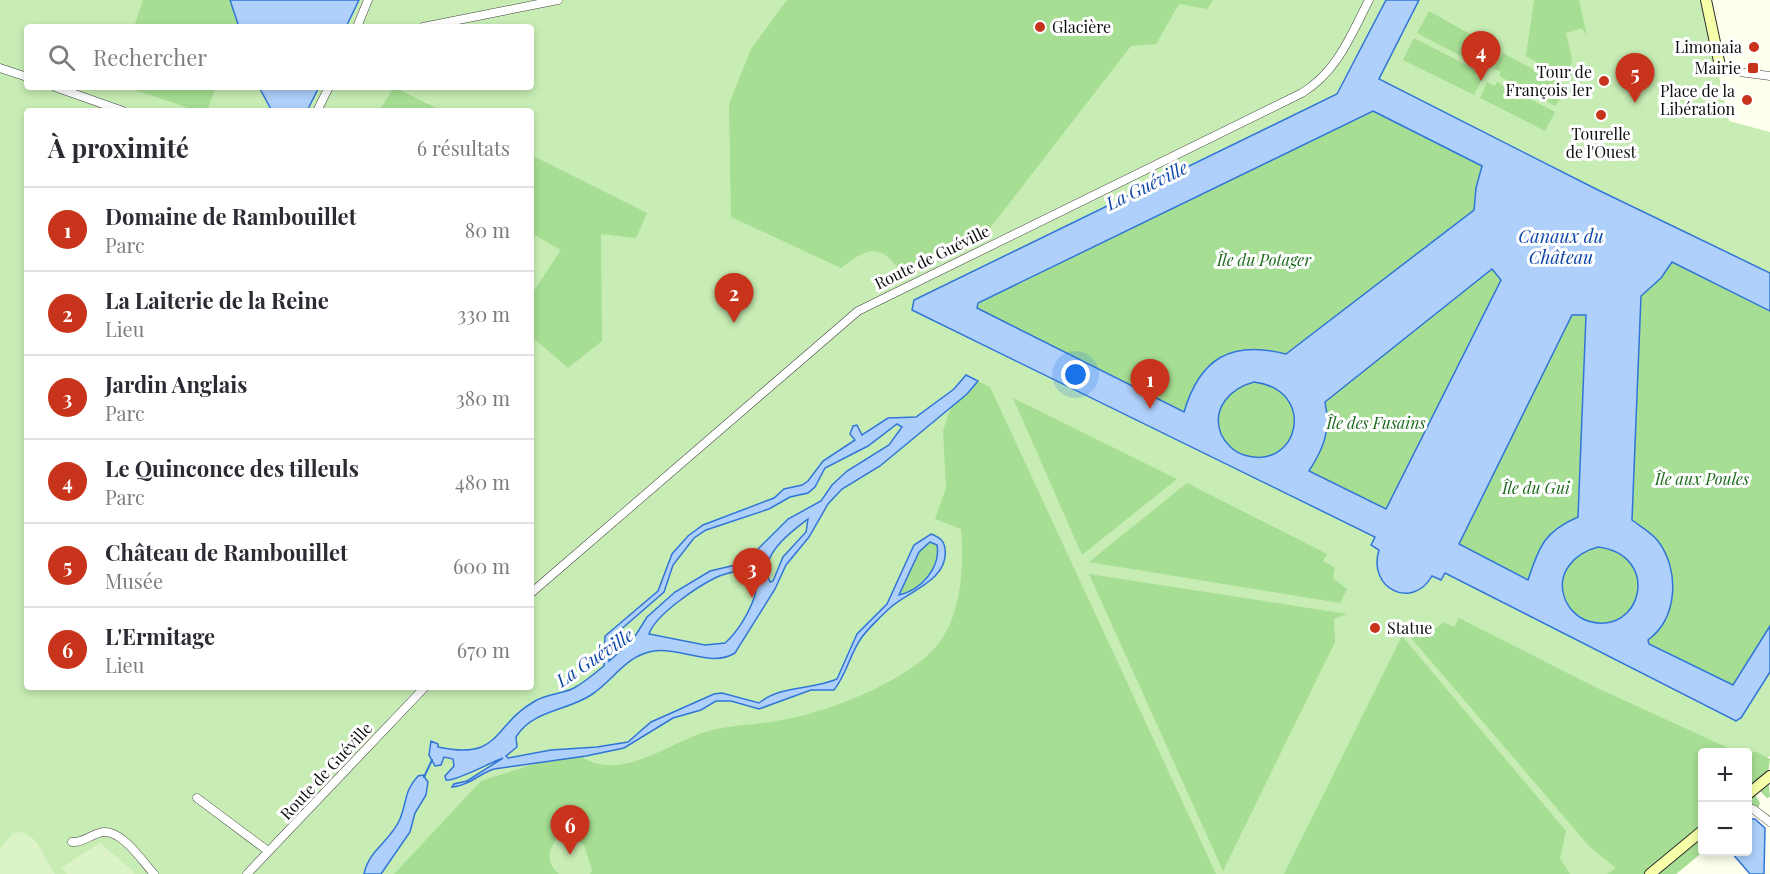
<!DOCTYPE html>
<html lang="fr">
<head>
<meta charset="utf-8">
<style>
	:root { --surface:#fff; --page:#f7f7f7; --text:#2b2b33; --muted:#7c7c81; --line:#e1e1e2; --accent:#c8341b }
	body { margin:0; font-family:"Playfair Display",serif; background:var(--page); color:var(--text) }
	.controls { position:absolute; right:18px; bottom:18px; display:grid; overflow:hidden; border-radius:6px; box-shadow:0 3px 9px #0003 }
	.controls button { width:54px; height:54px; display:grid; place-items:center; padding:0; border:0; border-bottom:2px solid var(--line); background:var(--surface); color:var(--text); font:30px sans-serif }
	.you { position:absolute; left:1076px; top:375px; width:21px; height:21px; margin:-15px; border:4px solid #fff; border-radius:50%; background:#1a73e8; box-shadow:0 0 0 9px #1a73e833 }
	.badge { display:grid; place-items:center; width:39px; height:39px; border-radius:50%; background:var(--accent); color:#fff; font-size:20px; font-weight:700 }
	.pin { position:absolute; translate:-50% -50px; filter:drop-shadow(0 2px 3px #0008) }
	.pin::after { content:''; position:absolute; top:32px; width:21px; height:18px; background:inherit; clip-path:polygon(0 0,100% 0,50% 100%) }
	.list { margin:0; padding:0; list-style:none }
	h2 { display:flex; justify-content:space-between; align-items:center; height:78px; margin:0; padding:0 24px; font-size:26px }
	h2 small { font-size:20px; font-weight:400; color:var(--muted) }
	.list li { display:grid; grid-template-columns:39px 1fr auto; gap:18px; align-items:center; box-sizing:border-box; height:84px; padding:0 24px; border-top:2px solid var(--line) }
	.list b { display:block; font-size:22px; white-space:nowrap }
	.list p { margin:0; font-size:20px; white-space:nowrap; color:var(--muted) }
	.list em { font-size:20px; font-style:normal; color:var(--muted) }
	.icon { flex:none; width:33px; height:33px; fill:none; stroke:currentColor; stroke-width:2; stroke-linecap:round; stroke-linejoin:round }
	.map { position:relative; flex:none; width:1770px; height:874px; overflow:hidden }
	.search { position:absolute; background:var(--surface); box-shadow:0 3px 9px #0003; left:24px; top:24px; width:510px; height:66px; display:flex; align-items:center; gap:15px; box-sizing:border-box; padding:0 21px; border-radius:6px; color:var(--muted); font-size:22px }
	.panel { position:absolute; background:var(--surface); box-shadow:0 3px 9px #0003; left:24px; top:108px; width:510px; height:582px; border-radius:6px }
	.map>svg:first-child { display:block }
	.green { fill:#c7edb4; fill-rule:evenodd }
	.forest { fill:#a6de93 }
	.pitch { fill:#dbf3c7 }
	.water { fill:#aed0fb; stroke:#3075d7; stroke-width:1.5; fill-rule:evenodd }
	.lines { fill:none; stroke-linecap:round; stroke-linejoin:round }
	.stream { stroke:#3075d7; stroke-width:2 }
	.street-casing { stroke:#414141; stroke-width:9 }
	.secondary-casing { stroke:#303030; stroke-width:12 }
	.street { stroke:#fff; stroke-width:8 }
	.secondary { stroke:#f8ffa9; stroke-width:10 }
	.poi-dot { fill:#c8341b; stroke:#fff; stroke-width:2 }
	.labels { text-anchor:middle; stroke-width:6; stroke-linejoin:round; paint-order:stroke }
	.poi-label { font-size:16px; fill:#0e0e0e; stroke:#fff; text-anchor:end }
	.street-label { font-size:16px; fill:#0e0e0e; stroke:#fff }
	.park-label { font-size:16px; font-style:italic; fill:#1a6a19; stroke:#fff }
	.water-label { font-size:18px; font-style:italic; fill:#0d47a9; stroke:#fff }
</style>
</head>
<body>
<div class="map">
<svg width="1770" height="874" viewBox="0 0 1770 874">
	<rect width="100%" height="100%" fill="#ffe"/>
	<path class="green" d="M 0,0 L 1702,0 L 1729,121 L 1770,132 L 1770,756 L 1748,775 L 1748,752 L 1702,752 L 1630,874 L 0,874 ZM 27,27 L 531,27 L 531,87 L 27,87 ZM 27,111 L 531,111 L 531,687 L 27,687 Z"/>
	<g class="forest">
		<path d="M 143,0 L 230,0 L 239,27 L 134,27 Z"/>
		<path d="M 787,0 L 1213,0 L 1207,9 L 1179,4 L 1156,44 L 1131,46 L 987,232 L 899,270 C 880,241 864,250 841,268 L 731,217 L 729,104 L 751,49 Z"/>
		<path d="M 1534,0 L 1579,0 L 1587,36 L 1582,28 L 1566,33 L 1572,59 L 1570,70 L 1579,72 L 1571,82 L 1526,56 Z"/>
		<path d="M 1429,11 L 1498,50 L 1489,66 L 1482,62 L 1480,66 L 1417,33 Z"/>
		<path d="M 1414,38 L 1476,70 L 1475,76 L 1482,80 L 1474,95 L 1403,60 Z"/>
		<path d="M 1503,53 L 1568,88 L 1555,106 L 1499,76 L 1501,72 L 1494,69 Z"/>
		<path d="M 1487,82 L 1495,86 L 1497,82 L 1555,112 L 1545,131 L 1480,98 Z"/>
		<path d="M 126,87 L 216,87 L 207,111 L 198,111 Z"/>
		<path d="M 394,87 L 442,111 L 379,111 Z"/>
		<path d="M 1374,111 L 1482,166 L 1476,188 L 1474,210 L 1286,354 C 1233,338 1198,359 1184,412 L 977,308 L 978,303 Z"/>
		<path d="M 531,155 L 647,213 L 636,238 L 601,234 L 602,341 L 568,368 L 531,336 L 531,295 L 561,250 L 531,233 Z"/>
		<path d="M 1672,262 L 1770,311 L 1770,626 L 1733,685 L 1649,643 L 1648,640 C 1676,622 1680,576 1663,549 C 1655,536 1644,529 1632,520 L 1641,296 L 1661,278 Z"/>
		<path d="M 1492,268 L 1501,280 L 1386,509 L 1309,471 C 1325,450 1331,429 1325,402 Z"/>
		<path d="M 1572,315 L 1586,315 L 1578,517 C 1556,525 1534,557 1529,580 L 1459,545 Z"/>
		<path d="M 978,381 L 990,387 L 1216,874 L 590,874 L 592,870 L 584,845 L 575,838 L 558,836 C 548,851 545,862 559,874 L 394,874 L 481,781 L 574,751 C 615,787 664,745 705,732 C 729,725 757,725 782,720 C 828,712 910,681 939,643 C 962,613 964,564 961,529 L 935,519 L 946,488 L 943,431 L 948,415 L 953,404 Z"/>
		<circle cx="1257" cy="420" r="38"/>
		<path d="M 1013,398 L 1177,479 L 1082,555 Z"/>
		<path d="M 1187,483 L 1327,554 L 1323,561 L 1335,568 L 1333,578 L 1347,589 L 1340,603 L 1089,562 Z"/>
		<path d="M 930,542 L 937,545 C 941,568 921,590 899,595 C 904,580 915,549 930,542 Z"/>
		<circle cx="1601" cy="585" r="38"/>
		<path d="M 1089,574 L 1347,614 L 1334,619 L 1335,642 L 1223,871 Z"/>
		<path d="M 1459,618 L 1595,687 L 1737,752 L 1757,752 L 1770,759 L 1768,775 L 1770,797 L 1767,798 L 1759,790 L 1755,795 L 1760,803 L 1758,809 L 1749,808 L 1748,752 L 1702,752 L 1703,852 L 1676,874 L 1607,874 L 1616,868 L 1589,846 L 1412,639 L 1419,626 C 1428,631 1436,631 1443,622 L 1454,627 Z"/>
		<path d="M 1402,636 L 1566,831 L 1560,858 L 1570,874 L 1284,874 Z"/>
	</g>
	<g class="pitch">
		<path d="M 23,832 C 41,840 44,859 55,874 L 0,874 L 0,849 L 13,833 Z"/>
		<path d="M 100,843 L 134,872 L 133,874 L 67,874 L 61,868 Z"/>
	</g>
	<g class="water">
		<path d="M 230,0 L 359,0 L 346,27 L 239,27 Z"/>
		<path d="M 1386,0 L 1419,0 L 1379,79 L 1596,189 L 1770,273 L 1770,311 L 1672,262 L 1661,278 L 1641,296 L 1632,520 C 1641,527 1651,532 1658,541 C 1680,570 1678,618 1648,640 L 1649,644 L 1733,685 L 1770,626 L 1770,672 L 1741,718 L 1736,721 L 1445,573 L 1441,580 L 1432,576 C 1412,611 1367,588 1379,550 L 1371,545 L 1375,537 L 912,310 L 914,300 L 1337,94 ZM 1373,111 L 1482,166 L 1476,188 L 1474,210 L 1286,354 C 1231,340 1200,358 1184,412 L 977,308 L 978,303 ZM 1492,269 L 1501,280 L 1386,509 L 1309,471 C 1324,448 1331,430 1325,402 ZM 1572,315 L 1586,315 L 1578,517 C 1545,531 1539,546 1528,580 L 1459,544 ZM 1254,382 C 1318,390 1299,472 1244,455 C 1234,452 1225,443 1221,434 C 1211,408 1231,388 1254,382 ZM 1598,547 C 1662,555 1642,637 1588,621 C 1578,618 1569,609 1565,599 C 1555,573 1575,553 1598,547 Z"/>
		<path d="M 259,87 L 319,87 L 307,111 L 272,111 Z"/>
		<path d="M 966,375 L 978,381 L 967,394 L 880,466 L 842,489 L 828,504 L 809,537 L 786,565 L 775,589 L 735,653 C 711,668 681,647 654,651 C 626,655 613,681 591,695 C 567,711 532,710 516,737 L 517,747 L 506,756 L 508,758 L 551,750 L 597,747 L 628,742 L 651,722 L 714,694 L 722,693 L 759,703 C 781,685 812,690 837,679 L 857,634 L 887,604 L 914,545 L 931,534 C 939,537 944,540 945,549 C 949,580 909,591 891,607 C 883,614 868,629 862,637 C 850,653 847,674 834,690 L 811,690 L 759,709 L 731,701 L 716,701 L 701,710 L 673,718 L 624,748 L 586,756 L 494,769 C 479,774 468,786 452,787 L 454,784 L 467,781 L 503,758 C 491,762 455,782 446,780 L 445,776 L 454,766 L 453,759 L 444,757 L 441,765 L 435,766 L 429,755 L 431,741 L 438,744 L 438,747 C 502,761 492,725 535,701 C 547,694 562,694 574,688 C 585,682 595,673 604,666 L 605,636 L 658,591 L 672,554 L 688,536 L 703,525 L 774,498 L 784,489 L 802,485 L 808,481 L 823,461 L 855,440 L 850,434 L 853,426 L 857,425 L 862,435 L 888,418 L 916,417 L 954,389 ZM 897,424 L 902,427 L 889,445 L 847,471 L 832,485 L 821,501 L 788,519 L 744,563 L 710,571 L 675,592 L 647,617 L 632,641 L 609,661 L 610,639 L 664,592 L 673,565 L 694,538 L 706,530 L 769,509 L 790,497 L 808,493 L 815,487 L 825,468 L 868,446 ZM 808,519 L 806,532 L 783,557 L 773,581 L 770,582 C 756,557 792,531 808,519 ZM 930,542 L 937,545 C 941,568 921,590 899,595 L 919,552 ZM 756,563 L 761,563 C 756,574 757,584 755,595 C 750,611 738,632 725,643 L 705,645 L 649,634 C 655,615 698,586 717,577 C 731,571 743,572 756,563 Z"/>
		<path d="M 423,775 L 428,782 L 426,795 L 415,813 L 410,832 L 381,874 L 364,874 C 369,849 391,841 400,819 C 407,802 404,791 418,776 Z"/>
		<path d="M 1748,819 L 1755,819 L 1765,828 L 1764,874 L 1750,874 L 1731,852 L 1748,852 Z"/>
	</g>
	<g class="lines">
		<path class="stream" d="M 424,777 L 432,760"/>
		<defs>
			<g id="street">
				<path d="M 357,27 L 368,0"/>
				<path d="M 423,27 L 558,0"/>
				<path d="M 0,68 L 27,77"/>
				<path d="M 1724,70 L 1770,76"/>
				<path d="M 55,87 L 123,111"/>
				<path d="M 317,111 L 329,87"/>
				<path d="M 531,593 L 858,311 L 1302,93 C 1337,72 1351,35 1369,0"/>
				<path d="M 197,798 L 268,851"/>
				<path d="M 1748,809 L 1753,809 L 1770,822"/>
				<path d="M 72,842 C 82,843 89,836 99,833 C 120,826 142,861 154,874"/>
				<path d="M 247,874 L 425,687"/>
			</g>
			<g id="secondary">
				<path d="M 1706,0 L 1720,66 L 1724,70"/>
				<path d="M 1748,794 L 1770,776"/>
				<path d="M 1650,874 L 1702,831"/>
			</g>
		</defs>
		<use href="#street" class="street-casing"/>
		<use href="#secondary" class="secondary-casing"/>
		<use href="#street" class="street"/>
		<use href="#secondary" class="secondary"/>
	</g>
	<g class="poi-dot">
		<circle cx="1040" cy="27" r="6"/>
		<circle cx="1754" cy="47" r="6"/>
		<rect x="1747" y="62" width="12" height="12" rx="3"/>
		<circle cx="1604" cy="81" r="6"/>
		<circle cx="1747" cy="100" r="6"/>
		<circle cx="1601" cy="115" r="6"/>
		<circle cx="1375" cy="628" r="6"/>
	</g>
	<g class="labels">
		<g class="poi-label">
			<text x="1052" y="33" text-anchor="start">Glacière</text>
			<text x="1742" y="53">Limonaia</text>
			<text x="1741" y="74">Mairie</text>
			<text x="1592" y="78">Tour de<tspan x="1592" dy="18">François Ier</tspan></text>
			<text x="1735" y="97">Place de la<tspan x="1735" dy="18">Libération</tspan></text>
			<text x="1601" y="140" text-anchor="middle">Tourelle<tspan x="1601" dy="18">de l'Ouest</tspan></text>
			<text x="1387" y="634" text-anchor="start">Statue</text>
		</g>
		<g class="street-label">
			<text transform="translate(932 257) rotate(-26)" y="6">Route de Guéville</text>
			<text transform="translate(326 771) rotate(-47)" y="6">Route de Guéville</text>
		</g>
		<g class="park-label">
			<text x="1264" y="266">Île du Potager</text>
			<text x="1376" y="429">Île des Fusains</text>
			<text x="1702" y="485">Île aux Poules</text>
			<text x="1536" y="494">Île du Gui</text>
		</g>
		<g class="water-label">
			<text transform="translate(1147 186) rotate(-26)" y="6">La Guéville</text>
			<text x="1561" y="243">Canaux du<tspan x="1561" dy="21">Château</tspan></text>
			<text transform="translate(595 658) rotate(-34)" y="6">La Guéville</text>
		</g>
	</g>
</svg>
<div class="controls">
<button>+</button>
<button>−</button>
</div>
<div class="you"></div>
<div class="pin badge" style="left:1150px;top:409px">1</div>
<div class="pin badge" style="left:734px;top:323px">2</div>
<div class="pin badge" style="left:752px;top:598px">3</div>
<div class="pin badge" style="left:1481px;top:81px">4</div>
<div class="pin badge" style="left:1635px;top:103px">5</div>
<div class="pin badge" style="left:570px;top:855px">6</div>
<div class="search"><svg class="icon" aria-label="search" viewBox="0 0 24 24"><circle cx="10" cy="10" r="6"/><path d="M15 15l6 6"/></svg>Rechercher</div>
<section class="panel">
<h2>À proximité<small>6 résultats</small></h2>
<ul class="list">
<li><span class="badge">1</span><div><b>Domaine de Rambouillet</b><p>Parc</p></div><em>80 m</em></li>
<li><span class="badge">2</span><div><b>La Laiterie de la Reine</b><p>Lieu</p></div><em>330 m</em></li>
<li><span class="badge">3</span><div><b>Jardin Anglais</b><p>Parc</p></div><em>380 m</em></li>
<li><span class="badge">4</span><div><b>Le Quinconce des tilleuls</b><p>Parc</p></div><em>480 m</em></li>
<li><span class="badge">5</span><div><b>Château de Rambouillet</b><p>Musée</p></div><em>600 m</em></li>
<li><span class="badge">6</span><div><b>L'Ermitage</b><p>Lieu</p></div><em>670 m</em></li>
</ul>
</section>
</div>
</body>
</html>
